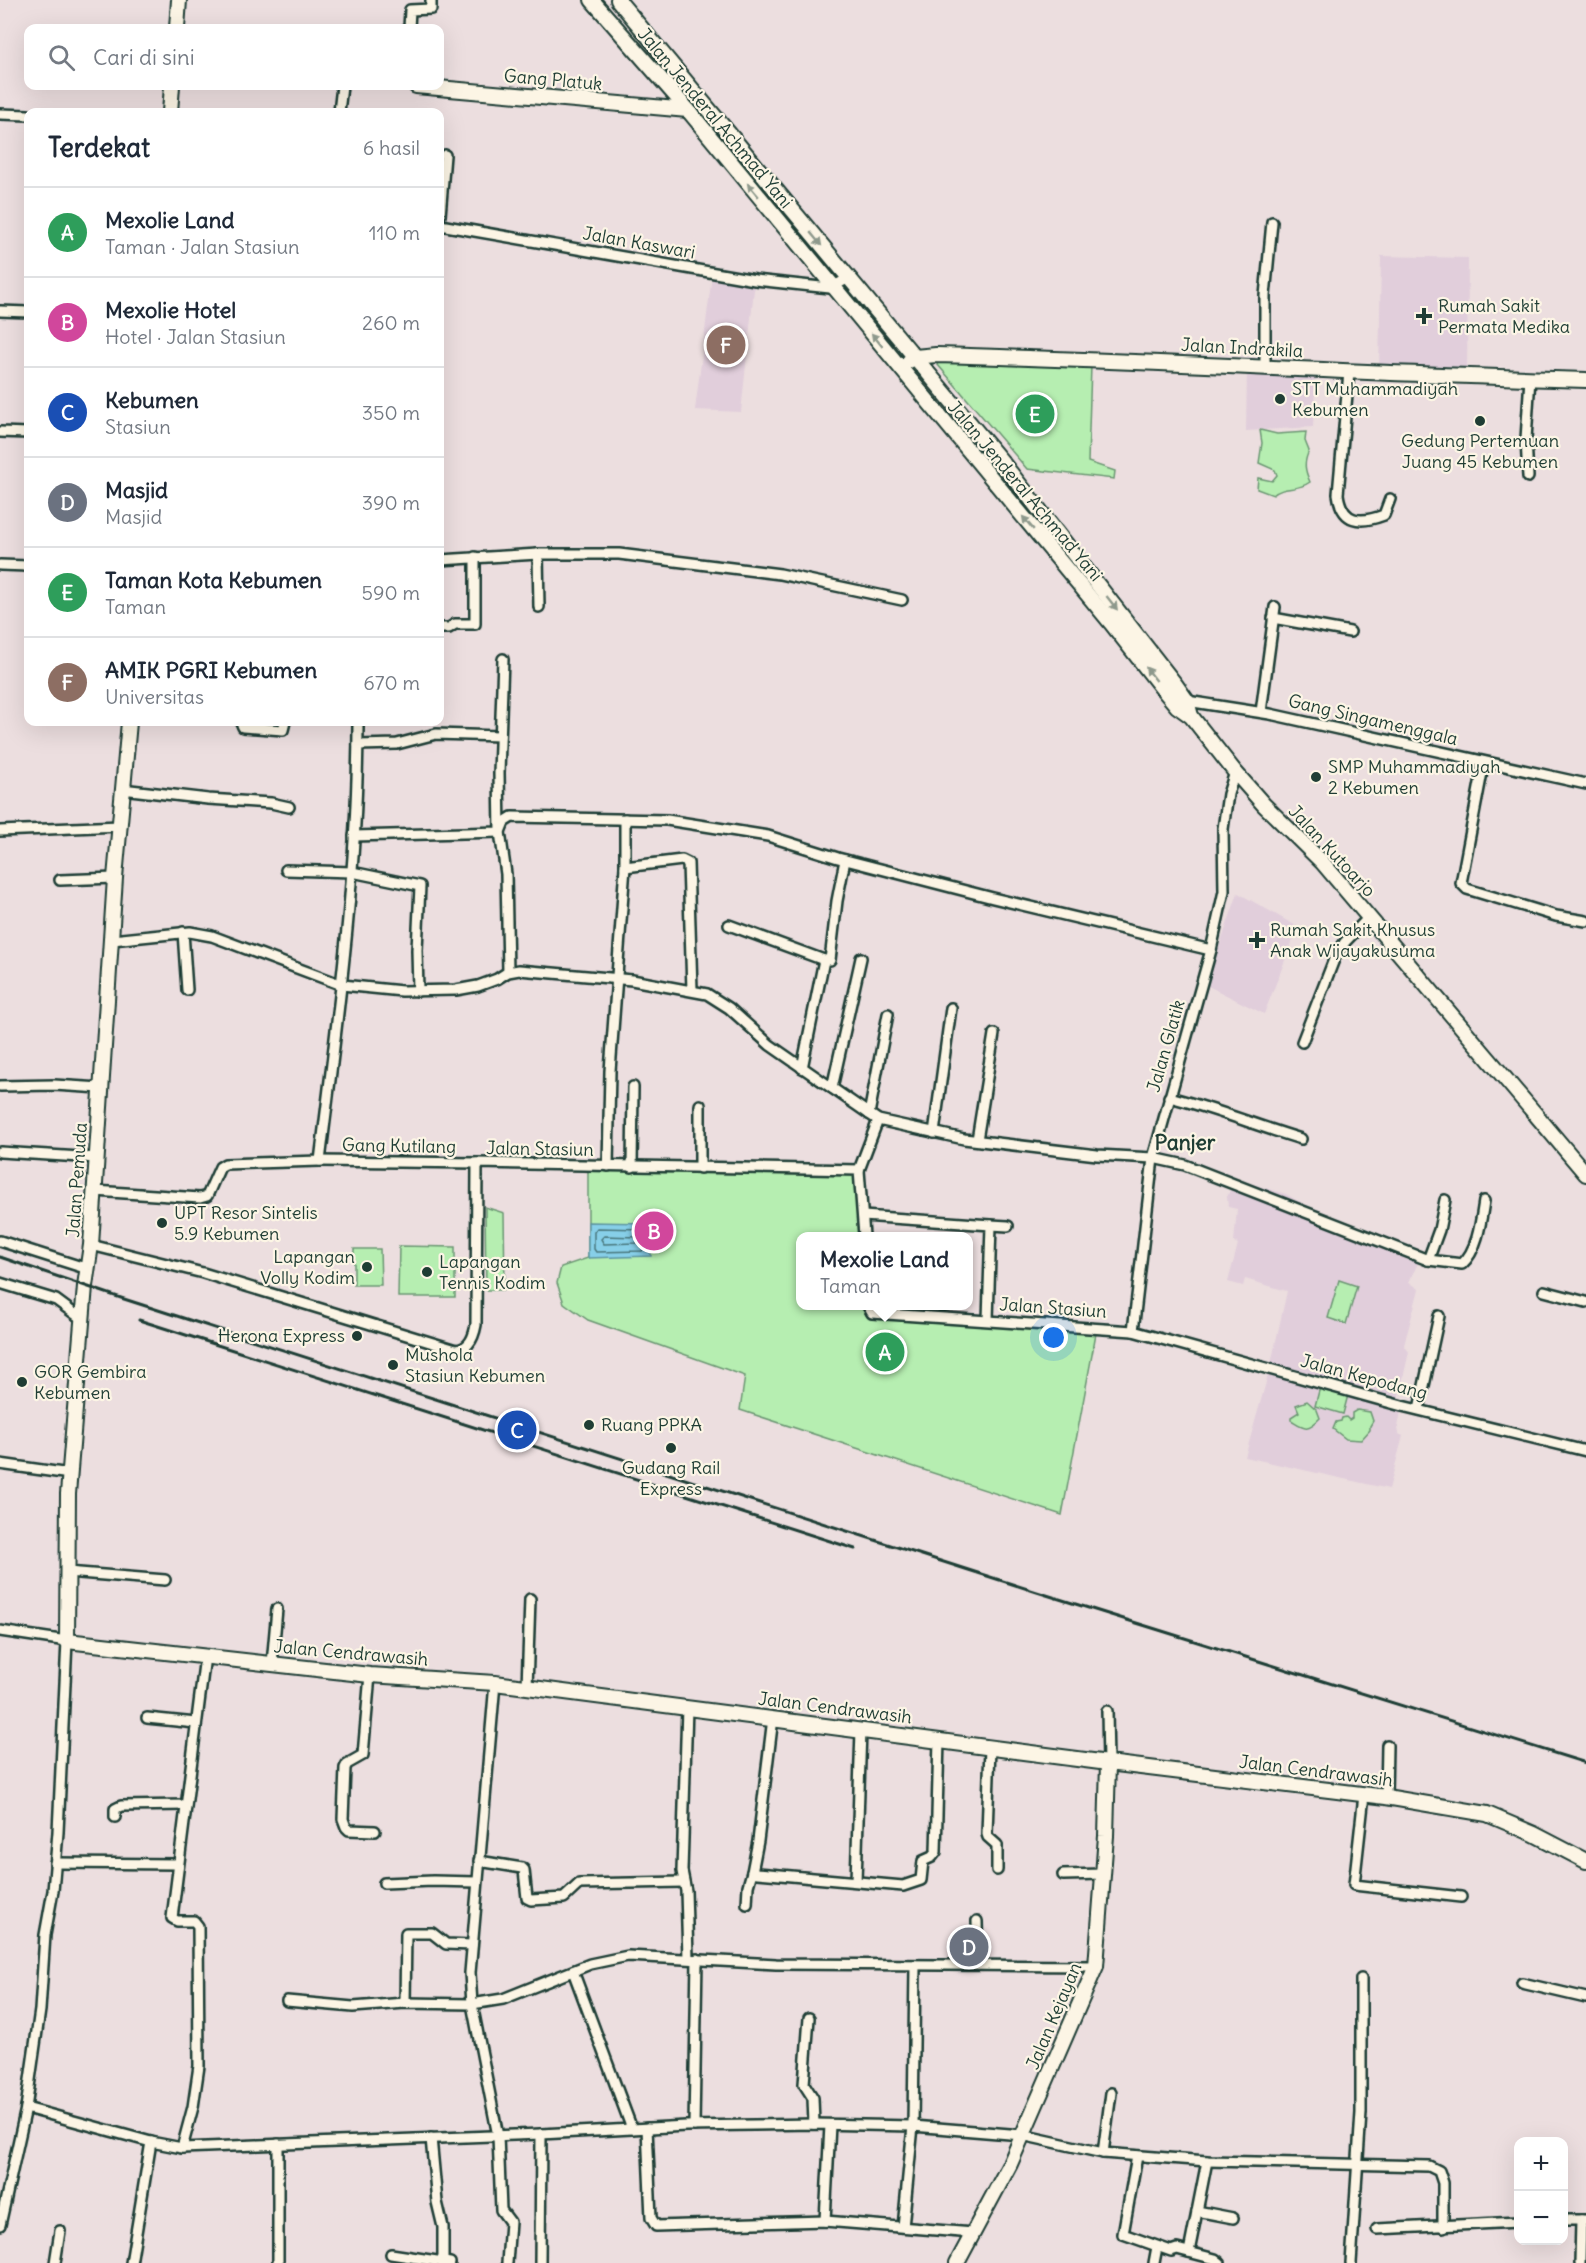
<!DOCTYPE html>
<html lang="id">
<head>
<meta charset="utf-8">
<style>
	:root { --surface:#fff; --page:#f2f2f3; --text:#1f2937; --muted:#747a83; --line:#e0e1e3; --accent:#ea580c }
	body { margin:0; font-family:Delius,sans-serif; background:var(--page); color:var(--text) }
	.controls { position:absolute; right:18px; bottom:18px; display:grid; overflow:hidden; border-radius:12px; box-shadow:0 6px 24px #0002 }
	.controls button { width:54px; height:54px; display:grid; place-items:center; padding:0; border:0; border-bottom:2px solid var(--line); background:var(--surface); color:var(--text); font:30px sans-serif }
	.you { position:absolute; left:1054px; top:1338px; width:21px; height:21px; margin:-15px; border:4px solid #fff; border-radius:50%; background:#1a73e8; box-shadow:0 0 0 9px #1a73e833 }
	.badge { display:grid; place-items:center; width:39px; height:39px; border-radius:50%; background:var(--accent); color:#fff; font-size:20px; font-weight:700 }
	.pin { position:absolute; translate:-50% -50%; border:3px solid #fff; box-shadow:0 2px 6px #0006 }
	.popup { position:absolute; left:796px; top:1232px; width:177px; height:78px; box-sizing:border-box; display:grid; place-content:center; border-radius:12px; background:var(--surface); filter:drop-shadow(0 2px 4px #0005); font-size:20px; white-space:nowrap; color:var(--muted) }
	.popup b { font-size:22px; color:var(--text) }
	.popup::after { content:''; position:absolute; left:50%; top:100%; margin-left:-12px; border:12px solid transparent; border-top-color:var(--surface) }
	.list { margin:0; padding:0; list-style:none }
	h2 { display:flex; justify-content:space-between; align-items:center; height:78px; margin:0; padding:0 24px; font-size:26px }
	h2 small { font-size:20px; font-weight:400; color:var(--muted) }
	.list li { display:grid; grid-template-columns:39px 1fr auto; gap:18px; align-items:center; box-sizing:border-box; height:90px; padding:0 24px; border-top:2px solid var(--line) }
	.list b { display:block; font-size:22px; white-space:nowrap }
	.list p { margin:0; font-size:20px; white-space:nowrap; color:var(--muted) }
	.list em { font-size:20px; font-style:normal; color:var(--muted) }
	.icon { flex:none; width:33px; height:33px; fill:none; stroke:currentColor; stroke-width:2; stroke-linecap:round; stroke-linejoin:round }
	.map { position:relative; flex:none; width:1586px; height:2263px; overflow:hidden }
	.search { position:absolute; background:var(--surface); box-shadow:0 6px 24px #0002; left:24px; top:24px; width:420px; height:66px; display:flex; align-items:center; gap:15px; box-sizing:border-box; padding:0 21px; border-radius:12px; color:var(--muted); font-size:22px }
	.panel { position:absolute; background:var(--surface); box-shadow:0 6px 24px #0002; left:24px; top:108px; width:420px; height:618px; border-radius:12px }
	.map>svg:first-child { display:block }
	.built { fill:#e1cedb }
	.green { fill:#b6eeb1; stroke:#6a9672; stroke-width:1.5 }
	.water { fill:#87cfe8; stroke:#5d95a0; stroke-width:1.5 }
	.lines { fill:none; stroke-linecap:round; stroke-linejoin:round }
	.shore { stroke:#49777c; stroke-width:1.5 }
	.street-casing { stroke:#1f3d34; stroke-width:14 }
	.secondary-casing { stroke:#1f3d34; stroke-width:18 }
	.street { stroke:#fcf5e5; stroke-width:9 }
	.secondary { stroke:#fcf5e5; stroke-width:14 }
	.rail { stroke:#1f3d34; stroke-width:3 }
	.oneway { fill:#8e998c }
	.poi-dot { fill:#1f3d34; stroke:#fcf5e5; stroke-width:2 }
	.labels { text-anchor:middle; stroke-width:4.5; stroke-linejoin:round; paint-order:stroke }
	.street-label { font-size:18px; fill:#1f3d34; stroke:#fcf5e5 }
	.poi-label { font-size:18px; fill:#1f3d34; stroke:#fcf5e5; text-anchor:start }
	.quarter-label { font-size:21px; font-weight:bold; fill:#1f3d34; stroke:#fcf5e5 }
</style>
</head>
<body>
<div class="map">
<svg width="1586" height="2263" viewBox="0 0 1586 2263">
	<rect width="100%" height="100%" fill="#ecdedf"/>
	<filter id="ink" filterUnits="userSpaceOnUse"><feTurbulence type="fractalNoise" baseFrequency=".0167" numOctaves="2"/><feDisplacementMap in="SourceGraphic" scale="12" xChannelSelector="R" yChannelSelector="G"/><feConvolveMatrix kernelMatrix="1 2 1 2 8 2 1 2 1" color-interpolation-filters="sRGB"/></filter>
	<g filter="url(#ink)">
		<g class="built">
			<path d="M 1381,256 L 1468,258 L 1467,377 L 1379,374 Z"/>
			<path d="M 712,275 L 755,280 L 741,412 L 695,410 Z"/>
			<path d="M 1247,367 L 1316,370 L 1313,427 L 1246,431 Z"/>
			<path d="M 1238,893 L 1298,927 L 1264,1014 L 1206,985 Z"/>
			<path d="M 1245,1182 L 1286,1194 L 1303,1204 L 1334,1217 L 1334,1225 L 1351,1229 L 1355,1236 L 1367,1243 L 1408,1254 L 1419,1261 L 1409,1282 L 1419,1289 L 1404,1345 L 1409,1352 L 1397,1404 L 1402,1406 L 1398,1427 L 1399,1434 L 1403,1436 L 1389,1489 L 1245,1457 L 1270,1368 L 1287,1291 L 1245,1279 L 1243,1286 L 1228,1282 L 1238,1244 L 1234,1242 L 1237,1209 L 1228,1207 L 1227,1197 L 1233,1183 Z"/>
		</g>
		<g class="green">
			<path d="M 932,358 L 1091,365 L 1088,462 L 1115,471 L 1114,479 L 1027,469 Z"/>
			<path d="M 1260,430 L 1277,434 L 1306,432 L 1305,441 L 1309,451 C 1303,463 1305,471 1310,482 C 1296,492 1285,485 1273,495 L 1257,489 L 1258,478 L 1272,481 L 1277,475 L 1275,470 L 1259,463 L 1262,443 Z"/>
			<path d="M 588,1166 L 859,1170 L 862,1236 L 801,1236 L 801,1306 L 865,1306 L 866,1315 L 1097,1328 L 1062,1515 L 740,1410 L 745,1376 L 588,1320 L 564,1303 L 557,1283 L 561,1267 L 588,1258 Z"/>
			<path d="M 485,1207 L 504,1213 L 505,1290 L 486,1290 Z"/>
			<path d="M 399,1246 L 455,1247 L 455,1297 L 398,1297 Z"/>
			<path d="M 354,1249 L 380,1249 L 381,1285 L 354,1285 Z"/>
			<path d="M 1339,1280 L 1357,1286 L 1346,1324 L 1328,1318 Z"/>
			<path d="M 1320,1387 L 1348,1395 L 1343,1414 L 1315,1406 Z"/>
			<path d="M 1307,1401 L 1317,1410 L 1320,1418 C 1307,1432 1304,1428 1291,1420 L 1291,1417 L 1299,1412 L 1296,1405 Z"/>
			<path d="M 1357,1410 L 1370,1412 L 1373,1421 L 1370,1426 L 1370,1430 L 1361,1440 L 1346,1439 L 1333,1429 L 1336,1422 L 1341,1421 L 1342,1418 L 1346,1417 L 1349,1420 L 1352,1418 L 1352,1413 Z"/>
		</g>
		<path class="water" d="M 588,1222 L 649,1223 L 657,1233 L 656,1241 L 651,1247 L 651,1256 L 588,1258 Z"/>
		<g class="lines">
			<g class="shore">
				<path d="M 597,1228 L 644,1229 L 650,1234 L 650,1238 L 642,1251 L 596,1252 L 594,1249 L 594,1232 Z"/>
				<path d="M 604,1236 L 637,1237 L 639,1240 L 636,1243 L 604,1244 L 601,1239 Z"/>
			</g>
			<defs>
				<g id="street">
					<path d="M 409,28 L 410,10 L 431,9 L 431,0"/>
					<path d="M 339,112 L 342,86"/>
					<path d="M 0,114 L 28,115"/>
					<path d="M 440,216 L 445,155"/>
					<path d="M 440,225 L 755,280 L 830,288 L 849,278"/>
					<path d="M 0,311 L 28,312"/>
					<path d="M 1265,366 L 1265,296 L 1272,222"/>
					<path d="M 1349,372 L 1338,494 C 1342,523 1360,524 1384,515 L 1390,499"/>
					<path d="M 0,432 L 28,433"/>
					<path d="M 1528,477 L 1526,439 L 1530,378"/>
					<path d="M 538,554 L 539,607"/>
					<path d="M 440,560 L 538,554 L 619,554 L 780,574 L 902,600"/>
					<path d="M 0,565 L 28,566"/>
					<path d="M 1273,618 L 1350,632"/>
					<path d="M 440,628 L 449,628 L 455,624 L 475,624 L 475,557"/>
					<path d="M 1183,703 L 1187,701 L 1270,714 L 1586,784"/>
					<path d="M 1261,712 L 1275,607"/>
					<path d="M 241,722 L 243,727 L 283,730 L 285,722"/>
					<path d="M 358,745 L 397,744 L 436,734 L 500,736"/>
					<path d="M 1484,762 L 1461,883 L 1467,889 L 1556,916 L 1586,921"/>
					<path d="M 122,789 L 208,799 L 271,803 L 289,807"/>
					<path d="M 0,831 L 120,826"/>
					<path d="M 354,836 L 500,832 L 499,773 L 503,659"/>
					<path d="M 625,867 L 682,860 L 688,863 L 692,990"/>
					<path d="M 286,870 L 352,872 L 420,886 L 417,950 L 418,991"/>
					<path d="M 60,880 L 115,878"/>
					<path d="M 729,925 L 824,960 L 830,960 L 837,901 L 845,860"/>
					<path d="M 183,932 L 187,990"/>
					<path d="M 112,940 L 190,932 L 212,936 L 342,985 L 402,991 L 456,990 L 478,986 L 497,979 L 508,972 L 519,970 L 632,980 L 707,994 L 729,1008 L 770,1045 L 878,1120 L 964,1139 L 1097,1155 L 1153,1158 L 1185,1165 L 1428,1260 L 1462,1264 C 1478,1250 1481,1220 1484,1201"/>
					<path d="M 508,972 L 506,874 L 500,832 L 504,822 L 512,817 L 667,820 L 768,836 L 838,858 L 993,898 L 1211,950"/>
					<path d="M 1302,1042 L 1335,957 L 1345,942 L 1369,917"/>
					<path d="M 802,1068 L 824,960"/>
					<path d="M 0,1086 L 54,1085 L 101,1088"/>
					<path d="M 832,1088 L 861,958"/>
					<path d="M 1169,1097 C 1214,1108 1257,1126 1301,1139"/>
					<path d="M 869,1114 L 888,1014"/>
					<path d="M 934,1133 L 951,1008"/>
					<path d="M 977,1140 L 994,1034"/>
					<path d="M 0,1152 L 97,1158"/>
					<path d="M 320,1161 L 477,1163"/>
					<path d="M 608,1166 L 610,1071 L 625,867 L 625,819"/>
					<path d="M 632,1167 L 633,1087"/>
					<path d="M 700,1168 L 700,1105"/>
					<path d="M 859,1170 L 878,1120"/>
					<path d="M 95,1191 L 200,1198 L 207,1196 L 220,1167 L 225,1164 L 320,1161 C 338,1015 358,869 358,722"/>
					<path d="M 863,1216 L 991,1225 L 988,1320"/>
					<path d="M 991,1225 L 1008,1226"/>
					<path d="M 0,1241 L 88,1269"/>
					<path d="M 91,1245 L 203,1273 L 456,1350 C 470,1349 474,1336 476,1325 L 477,1163 L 859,1170 L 864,1236"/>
					<path d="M 1428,1260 L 1439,1230 L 1445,1200"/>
					<path d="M 0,1283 L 56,1300 L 83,1320"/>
					<path d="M 1544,1291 L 1586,1302"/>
					<path d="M 868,1306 L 872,1313 L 1133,1331 L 1402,1406 L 1586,1451"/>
					<path d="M 1133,1331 L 1153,1158 L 1211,950 L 1224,891 L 1223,829 L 1228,794 L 1235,772"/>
					<path d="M 1419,1409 L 1439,1316"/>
					<path d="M 0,1464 L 70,1474"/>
					<path d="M 67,1572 L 165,1580"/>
					<path d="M 0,1631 L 67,1641 L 58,1832 L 53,1891 L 45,1935 L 40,2010 L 26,2108 L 0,2225"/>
					<path d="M 272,1664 L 277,1609"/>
					<path d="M 370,1675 L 363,1755 L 347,1764 L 345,1768 L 343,1819 L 346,1827 L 349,1830 L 375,1831"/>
					<path d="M 495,1683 L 470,1973 L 472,2004 L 498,2136 L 501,2210 L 510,2222 L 507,2263"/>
					<path d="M 527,1687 L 530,1599"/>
					<path d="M 687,1707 L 682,1871 L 686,1891 L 688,1958"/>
					<path d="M 1107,1711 L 1108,1763"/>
					<path d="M 147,1718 L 196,1723"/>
					<path d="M 773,1718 L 758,1841 L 752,1872 L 758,1873 L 903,1886 L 921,1880 L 923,1861 L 932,1857 L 936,1852 L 939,1740"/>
					<path d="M 990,1747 L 987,1834 L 988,1837 L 997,1845 L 997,1870"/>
					<path d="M 1364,1795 L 1354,1885 L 1461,1897"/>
					<path d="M 1386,1797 L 1387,1745"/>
					<path d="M 115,1817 L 115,1809 L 121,1806 L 186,1805"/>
					<path d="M 479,1861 L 522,1868 L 524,1870 L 527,1898 L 531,1900 L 564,1898 L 579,1884 L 683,1882"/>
					<path d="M 55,1863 L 178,1864"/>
					<path d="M 1063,1875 L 1103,1874"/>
					<path d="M 856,1881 L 861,1730"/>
					<path d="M 384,1883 L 433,1881 L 477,1882"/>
					<path d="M 747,1904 L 748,1886 L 752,1872"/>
					<path d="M 977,1921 L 978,1965"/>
					<path d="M 573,1971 L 632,2129"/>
					<path d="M 1522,1983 L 1586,1998"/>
					<path d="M 287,2001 L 353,2007 L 405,2003 L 472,2004 L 503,1999 L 590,1964 L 628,1956 L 776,1964 L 1096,1966"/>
					<path d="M 405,2003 L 406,1933 L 432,1933 L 446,1944 L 472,1945"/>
					<path d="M 809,2018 L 804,2084 L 813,2098 L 814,2124"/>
					<path d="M 26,2108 L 151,2142 L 182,2148 L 541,2134 L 686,2126 L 814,2124 L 913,2126 L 1022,2135 L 1103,2153 L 1207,2161 L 1429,2166 L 1439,2171 L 1443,2183 L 1443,2227"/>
					<path d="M 694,2126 L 697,1959"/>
					<path d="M 647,2128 L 651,2218 L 656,2226 L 825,2221 L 973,2233"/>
					<path d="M 431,2138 L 437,2202 L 443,2227 L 443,2263"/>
					<path d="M 278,2144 L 278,2263"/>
					<path d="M 182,2148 L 193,2107 L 199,2066 L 198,1926 L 194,1921 L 177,1921 L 172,1918 L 205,1656"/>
					<path d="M 1103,2153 L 1111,2093"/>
					<path d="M 1137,2156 L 1123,2234 L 1171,2251 L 1177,2249 L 1215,2259 L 1220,2263"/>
					<path d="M 1197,2211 L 1233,2218"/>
					<path d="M 1564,2220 L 1586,2220"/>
					<path d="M 825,2221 L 830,2125"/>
					<path d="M 903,2227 L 913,2126 L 915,1965"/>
					<path d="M 1377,2229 L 1518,2222"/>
					<path d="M 1189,2252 L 1207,2161"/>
					<path d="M 391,2254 L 450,2263"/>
					<path d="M 55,2263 L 60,2231"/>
					<path d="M 131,2263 L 151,2142"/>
					<path d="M 540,2263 L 541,2134"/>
					<path d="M 1154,2263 L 1157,2247"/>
					<path d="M 1351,2263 L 1361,2113 L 1361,1979"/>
					<path d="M 1580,2263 L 1581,2220"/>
				</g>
				<g id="secondary">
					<path d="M 592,0 L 688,110 L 1111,623 L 1161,687 L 1177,706 L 1191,716 L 1235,772 L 1264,805 L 1322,862 L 1586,1174"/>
					<path d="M 618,0 L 1002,462 L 1175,684 L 1187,701 L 1191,716"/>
					<path d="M 177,28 L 179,0"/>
					<path d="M 416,86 L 688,110"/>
					<path d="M 170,112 L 172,86"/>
					<path d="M 909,361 L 915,357 L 936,355 C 1153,361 1369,374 1586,380"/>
					<path d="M 129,722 L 115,878 L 91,1245 L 85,1286 L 68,1494 L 67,1641 L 370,1675 L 495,1683 L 1108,1763 L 1386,1797 L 1487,1814 L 1534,1834 L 1586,1861"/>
					<path d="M 957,2263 L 1010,2164 L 1096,1966 L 1106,1836 L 1108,1763"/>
				</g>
			</defs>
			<use href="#street" class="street-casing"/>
			<use href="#secondary" class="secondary-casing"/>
			<use href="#street" class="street"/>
			<use href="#secondary" class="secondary"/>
			<g class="rail">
				<path d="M 0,1257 L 124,1299 L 1037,1592 L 1586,1763"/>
				<path d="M 139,1320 L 855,1549"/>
			</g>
		</g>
		<defs><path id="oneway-solid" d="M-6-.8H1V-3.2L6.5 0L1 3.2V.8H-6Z" transform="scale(1.5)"/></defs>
		<g class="oneway">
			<use href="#oneway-solid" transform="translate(753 190) rotate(-130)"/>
			<use href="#oneway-solid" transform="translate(816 239) rotate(50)"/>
			<use href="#oneway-solid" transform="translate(877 340) rotate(-129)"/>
			<use href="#oneway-solid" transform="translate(1028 523) rotate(-130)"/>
			<use href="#oneway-solid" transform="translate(1112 603) rotate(52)"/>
			<use href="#oneway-solid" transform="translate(1151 674) rotate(-128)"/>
		</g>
	</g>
	<g class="poi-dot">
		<path d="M1421 307h6v6h6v6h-6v6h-6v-6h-6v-6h6z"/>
		<circle cx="1280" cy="399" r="6"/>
		<circle cx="1480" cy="421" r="6"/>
		<circle cx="1316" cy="777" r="6"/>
		<path d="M1254 931h6v6h6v6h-6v6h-6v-6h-6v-6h6z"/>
		<circle cx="162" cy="1223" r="6"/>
		<circle cx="367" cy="1267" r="6"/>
		<circle cx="427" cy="1272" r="6"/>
		<circle cx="357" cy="1336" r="6"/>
		<circle cx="393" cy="1365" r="6"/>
		<circle cx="22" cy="1382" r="6"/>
		<circle cx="589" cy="1425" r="6"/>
		<circle cx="671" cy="1448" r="6"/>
	</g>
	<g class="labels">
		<g class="street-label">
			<text transform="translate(553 80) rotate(5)" y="6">Gang Platuk</text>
			<text transform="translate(715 118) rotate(50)" y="6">Jalan Jenderal Achmad Yani</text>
			<text transform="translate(639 243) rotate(10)" y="6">Jalan Kaswari</text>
			<text transform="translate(1242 348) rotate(3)" y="6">Jalan Indrakila</text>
			<text transform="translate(1025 491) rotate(50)" y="6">Jalan Jenderal Achmad Yani</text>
			<text transform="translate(1373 720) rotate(13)" y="6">Gang Singamenggala</text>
			<text transform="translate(1332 851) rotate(47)" y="6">Jalan Kutoarjo</text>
			<text transform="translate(1166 1046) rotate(-74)" y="6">Jalan Glatik</text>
			<text transform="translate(399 1146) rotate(1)" y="6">Gang Kutilang</text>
			<text transform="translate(540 1149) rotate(1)" y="6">Jalan Stasiun</text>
			<text transform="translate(77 1180) rotate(-86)" y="6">Jalan Pemuda</text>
			<text transform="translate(1053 1308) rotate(4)" y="6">Jalan Stasiun</text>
			<text transform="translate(1364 1377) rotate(15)" y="6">Jalan Kepodang</text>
			<text transform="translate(351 1653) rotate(5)" y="6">Jalan Cendrawasih</text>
			<text transform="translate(835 1708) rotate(7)" y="6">Jalan Cendrawasih</text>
			<text transform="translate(1316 1771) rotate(7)" y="6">Jalan Cendrawasih</text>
			<text transform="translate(1054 2016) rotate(-67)" y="6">Jalan Kejayan</text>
		</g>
		<g class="poi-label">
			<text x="1438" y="312">Rumah Sakit<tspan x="1438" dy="21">Permata Medika</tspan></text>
			<text x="1292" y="395">STT Muhammadiyah<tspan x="1292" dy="21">Kebumen</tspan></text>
			<text x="1480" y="447" text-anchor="middle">Gedung Pertemuan<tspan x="1480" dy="21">Juang 45 Kebumen</tspan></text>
			<text x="1328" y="773">SMP Muhammadiyah<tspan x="1328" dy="21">2 Kebumen</tspan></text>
			<text x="1270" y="936">Rumah Sakit Khusus<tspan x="1270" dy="21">Anak Wijayakusuma</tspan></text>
			<text x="174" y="1219">UPT Resor Sintelis<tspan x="174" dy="21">5.9 Kebumen</tspan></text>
			<text x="355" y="1263" text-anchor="end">Lapangan<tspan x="355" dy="21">Volly Kodim</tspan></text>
			<text x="439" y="1268">Lapangan<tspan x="439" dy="21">Tennis Kodim</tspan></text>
			<text x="345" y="1342" text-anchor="end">Herona Express</text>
			<text x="405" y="1361">Mushola<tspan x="405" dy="21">Stasiun Kebumen</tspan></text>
			<text x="34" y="1378">GOR Gembira<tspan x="34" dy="21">Kebumen</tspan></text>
			<text x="601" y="1431">Ruang PPKA</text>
			<text x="671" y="1474" text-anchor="middle">Gudang Rail<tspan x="671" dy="21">Express</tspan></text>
		</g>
		<g class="quarter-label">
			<text x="1185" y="1150">Panjer</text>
		</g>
	</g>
</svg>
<div class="controls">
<button>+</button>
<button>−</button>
</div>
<div class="you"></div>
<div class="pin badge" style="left:885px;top:1352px;background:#2e9e5b">A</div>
<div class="popup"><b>Mexolie Land</b>Taman</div>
<div class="pin badge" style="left:654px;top:1231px;background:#d1479c">B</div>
<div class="pin badge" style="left:517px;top:1430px;background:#1a4fb4">C</div>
<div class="pin badge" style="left:969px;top:1947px;background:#6b7280">D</div>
<div class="pin badge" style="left:1035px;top:414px;background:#2e9e5b">E</div>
<div class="pin badge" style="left:726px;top:345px;background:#8d6e63">F</div>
<div class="search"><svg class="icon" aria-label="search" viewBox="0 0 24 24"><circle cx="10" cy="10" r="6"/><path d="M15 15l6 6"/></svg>Cari di sini</div>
<section class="panel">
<h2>Terdekat<small>6 hasil</small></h2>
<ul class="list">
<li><span class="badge" style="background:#2e9e5b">A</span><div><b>Mexolie Land</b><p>Taman · Jalan Stasiun</p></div><em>110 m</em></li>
<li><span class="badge" style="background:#d1479c">B</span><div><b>Mexolie Hotel</b><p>Hotel · Jalan Stasiun</p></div><em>260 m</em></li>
<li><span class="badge" style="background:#1a4fb4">C</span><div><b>Kebumen</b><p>Stasiun</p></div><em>350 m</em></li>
<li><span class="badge" style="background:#6b7280">D</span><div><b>Masjid</b><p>Masjid</p></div><em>390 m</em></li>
<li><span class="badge" style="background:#2e9e5b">E</span><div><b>Taman Kota Kebumen</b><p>Taman</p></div><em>590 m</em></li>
<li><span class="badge" style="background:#8d6e63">F</span><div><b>AMIK PGRI Kebumen</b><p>Universitas</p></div><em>670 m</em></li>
</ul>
</section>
</div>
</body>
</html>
